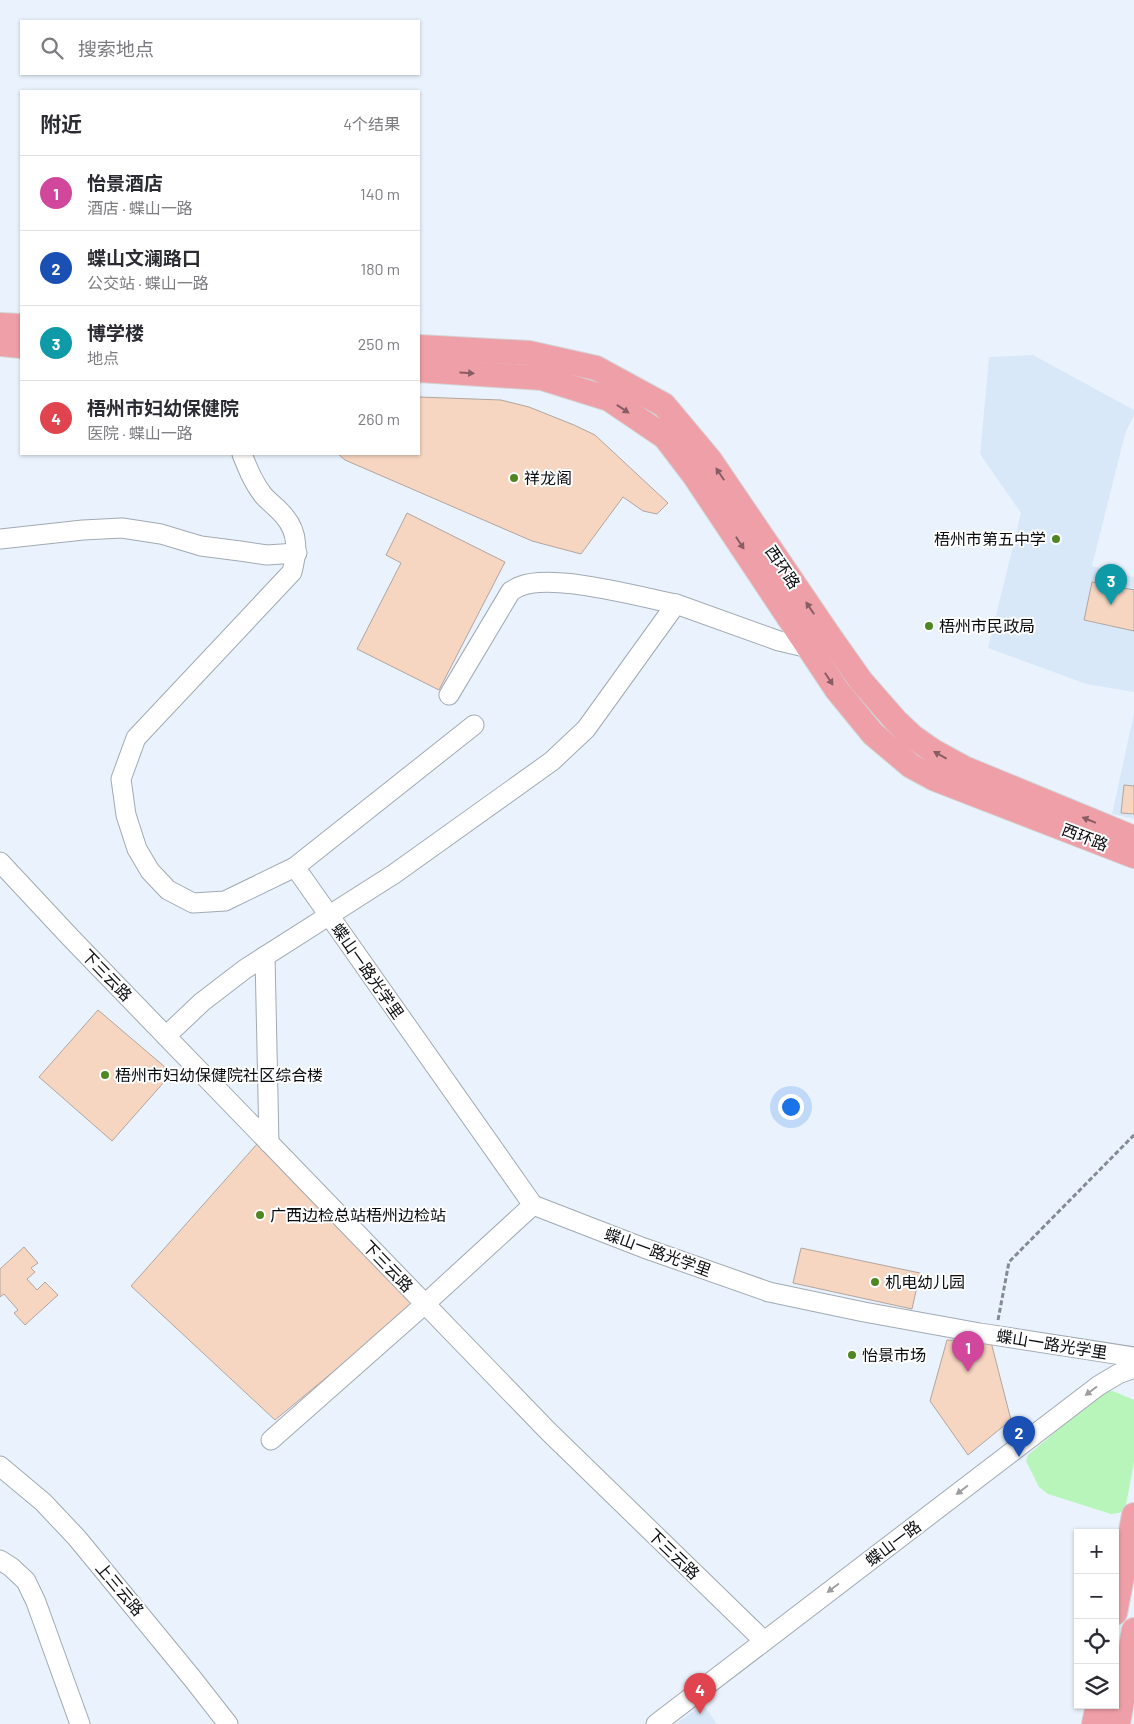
<!DOCTYPE html>
<html lang="zh">
<head>
<meta charset="utf-8">
<style>
	:root { --surface:#fff; --page:#f2f2f3; --text:#2b2b33; --muted:#7c7c81; --line:#e1e1e2; --accent:#1a73e8 }
	body { margin:0; font-family:Barlow,"Noto Sans SC",sans-serif; background:var(--page); color:var(--text) }
	.controls { position:absolute; right:15px; bottom:15px; display:grid; overflow:hidden; border-radius:0px; box-shadow:0 1px 4px #0004 }
	.controls button { width:45px; height:45px; display:grid; place-items:center; padding:0; border:0; border-bottom:1px solid var(--line); background:var(--surface); color:var(--text); font:25px sans-serif }
	.you { position:absolute; left:790px; top:1106px; width:18px; height:18px; margin:-12px; border:4px solid #fff; border-radius:50%; background:#1a73e8; box-shadow:0 0 0 8px #1a73e833 }
	.badge { display:grid; place-items:center; width:32px; height:32px; border-radius:50%; background:var(--accent); color:#fff; font-size:16px; font-weight:700 }
	.pin { position:absolute; translate:-50% -41px; filter:drop-shadow(0 1px 2px #0008) }
	.pin::after { content:''; position:absolute; top:26px; width:18px; height:15px; background:inherit; clip-path:polygon(0 0,100% 0,50% 100%) }
	.list { margin:0; padding:0; list-style:none }
	h2 { display:flex; justify-content:space-between; align-items:center; height:65px; margin:0; padding:0 20px; font-size:21px }
	h2 small { font-size:16px; font-weight:400; color:var(--muted) }
	.list li { display:grid; grid-template-columns:32px 1fr auto; gap:15px; align-items:center; box-sizing:border-box; height:75px; padding:0 20px; border-top:1px solid var(--line) }
	.list b { display:block; font-size:19px; white-space:nowrap }
	.list p { margin:0; font-size:16px; white-space:nowrap; color:var(--muted) }
	.list em { font-size:16px; font-style:normal; color:var(--muted) }
	.icon { flex:none; width:28px; height:28px; fill:none; stroke:currentColor; stroke-width:2; stroke-linecap:round; stroke-linejoin:round }
	.map { position:relative; flex:none; width:1134px; height:1724px; overflow:hidden }
	.search { position:absolute; background:var(--surface); box-shadow:0 1px 4px #0004; left:20px; top:20px; width:400px; height:55px; display:flex; align-items:center; gap:12px; box-sizing:border-box; padding:0 18px; border-radius:0px; color:var(--muted); font-size:19px }
	.panel { position:absolute; background:var(--surface); box-shadow:0 1px 4px #0004; left:20px; top:90px; width:400px; height:365px; border-radius:0px }
	.map>svg:first-child { display:block }
	.built { fill:#d9e8f8 }
	.park { fill:#b7f5bb }
	.building { fill:#f6d5c1; stroke:#b1a69f }
	.lines { fill:none; stroke-linecap:round; stroke-linejoin:round }
	.minor-casing { stroke:#a1aab3; stroke-width:21 }
	.major-casing { stroke:#d3d3d4; stroke-width:26 }
	.path { stroke:#858b92; stroke-width:3; stroke-dasharray:5 2.5; stroke-linecap:butt }
	.minor { stroke:#fff; stroke-width:19 }
	.major { stroke:#ef9fa7; stroke-width:24 }
	.oneway { fill:#885d63 }
	.oneway2 { fill:#9d9e9f }
	.poi-dot { fill:#4e8721; stroke:#fff; stroke-width:2 }
	.labels { text-anchor:middle; stroke-width:4; stroke-linejoin:round; paint-order:stroke }
	.poi-label { font-size:16px; fill:#0a0c0f; stroke:#fff; text-anchor:start }
	.street-label { font-size:16px; fill:#0a0c0f; stroke:#fff }
</style>
</head>
<body>
<div class="map">
<svg width="1134" height="1724" viewBox="0 0 1134 1724">
	<rect width="100%" height="100%" fill="#eaf3fd"/>
	<g class="built">
		<path d="M 1033,355 L 1134,410 L 1134,415 L 1125,434 L 1092,566 L 1134,577 L 1134,692 L 1086,684 L 988,648 L 1021,513 L 980,454 L 989,357 Z"/>
		<path d="M 1134,713 L 1134,819 L 1112,814 Z"/>
		<path d="M 703,1704 L 717,1724 L 676,1724 Z"/>
	</g>
	<path class="park" d="M 1113,1391 L 1134,1400 L 1134,1462 L 1125,1510 L 1119,1513 L 1111,1514 L 1048,1494 L 1039,1487 L 1026,1461 L 1028,1455 L 1103,1392 Z"/>
	<g class="building">
		<path d="M 419,397 L 501,400 L 529,407 L 574,425 L 595,435 L 668,503 L 657,514 L 643,511 L 623,497 L 581,554 L 532,541 L 345,460 L 338,454 L 419,454 Z"/>
		<path d="M 407,513 L 505,562 L 439,690 L 357,649 L 401,563 L 386,555 Z"/>
		<path d="M 1092,582 L 1134,590 L 1134,631 L 1084,620 Z"/>
		<path d="M 1124,785 L 1134,786 L 1134,814 L 1121,813 Z"/>
		<path d="M 98,1010 L 172,1073 L 112,1141 L 39,1077 Z"/>
		<path d="M 257,1144 L 414,1305 L 275,1420 L 131,1286 Z"/>
		<path d="M 24,1247 L 38,1263 L 31,1268 L 35,1272 L 27,1279 L 37,1290 L 45,1282 L 58,1295 L 25,1325 L 14,1313 L 18,1310 L 4,1294 L 0,1297 L 0,1269 Z"/>
		<path d="M 801,1248 L 920,1273 L 912,1309 L 793,1283 Z"/>
		<path d="M 947,1340 L 991,1342 L 1011,1420 L 968,1455 L 930,1401 Z"/>
	</g>
	<g class="lines">
		<defs>
			<g id="minor">
				<path d="M 242,454 C 248,469 253,482 263,495 C 270,503 279,509 285,517 C 299,534 297,552 292,572 L 136,738 L 121,779 L 126,815 L 137,849 L 150,871 L 168,890 L 193,903 L 225,901 L 295,867 L 474,725"/>
				<path d="M 0,539 L 83,530 L 122,528 L 161,534 L 201,546 L 240,551 L 267,555 L 297,553"/>
				<path d="M 449,695 L 511,591 C 514,590 517,587 521,586 C 553,573 641,597 676,604"/>
				<path d="M 0,862 L 70,937 L 548,1431 L 764,1641"/>
				<path d="M 295,867 L 533,1205 L 644,1248 L 769,1292 L 864,1312 L 980,1333 L 1134,1357"/>
				<path d="M 265,956 L 269,1143"/>
				<path d="M 166,1036 L 202,1002 L 245,969 L 394,874 L 552,761 L 586,729 L 676,604 L 779,641 L 809,648 L 816,644"/>
				<path d="M 271,1440 L 425,1304 L 533,1205"/>
				<path d="M 0,1466 L 43,1502 L 77,1538 L 192,1678 L 228,1724"/>
				<path d="M 0,1560 L 11,1567 L 26,1581 L 36,1602 L 80,1724"/>
				<path d="M 656,1724 L 1098,1386 L 1118,1374 L 1134,1368"/>
			</g>
			<g id="major">
				<path d="M 0,325 L 21,326"/>
				<path d="M 0,344 L 21,346"/>
				<path d="M 419,347 L 529,353 L 596,368 L 664,405 L 710,460 L 830,637 L 861,681 L 896,721 L 913,737 L 933,751 L 964,768 L 1134,838"/>
				<path d="M 419,370 L 542,378 L 609,399 L 665,437 L 694,475 L 837,690 L 873,734 L 911,766 L 935,779 L 1134,856"/>
				<path d="M 1115,1613 L 1134,1515"/>
				<path d="M 1094,1724 L 1098,1705"/>
				<path d="M 1118,1724 L 1134,1630"/>
			</g>
		</defs>
		<use href="#minor" class="minor-casing"/>
		<use href="#major" class="major-casing"/>
		<path class="path" d="M 998,1320 L 1009,1262 L 1134,1135"/>
		<use href="#minor" class="minor"/>
		<use href="#major" class="major"/>
	</g>
	<defs><path id="oneway-solid" d="M-6-.8H1V-3.2L6.5 0L1 3.2V.8H-6Z" transform="scale(1.25)"/></defs>
	<g class="oneway">
		<use href="#oneway-solid" transform="translate(467 373) rotate(4)"/>
		<use href="#oneway-solid" transform="translate(623 409) rotate(34)"/>
		<use href="#oneway-solid" transform="translate(720 474) rotate(-124)"/>
		<use href="#oneway-solid" transform="translate(740 543) rotate(57)"/>
		<use href="#oneway-solid" transform="translate(810 608) rotate(-124)"/>
		<use href="#oneway-solid" transform="translate(829 679) rotate(57)"/>
		<use href="#oneway-solid" transform="translate(940 755) rotate(-151)"/>
		<use href="#oneway-solid" transform="translate(1089 820) rotate(-158)"/>
	</g>
	<g class="oneway2">
		<use href="#oneway-solid" transform="translate(1091 1391) rotate(143)"/>
		<use href="#oneway-solid" transform="translate(962 1490) rotate(143)"/>
		<use href="#oneway-solid" transform="translate(833 1588) rotate(143)"/>
	</g>
	<g class="poi-dot">
		<circle cx="514" cy="478" r="5"/>
		<circle cx="1056" cy="539" r="5"/>
		<circle cx="929" cy="626" r="5"/>
		<circle cx="105" cy="1075" r="5"/>
		<circle cx="260" cy="1215" r="5"/>
		<circle cx="875" cy="1282" r="5"/>
		<circle cx="852" cy="1355" r="5"/>
	</g>
	<g class="labels">
		<g class="poi-label">
			<text x="524" y="484">祥龙阁</text>
			<text x="1046" y="545" text-anchor="end">梧州市第五中学</text>
			<text x="939" y="632">梧州市民政局</text>
			<text x="115" y="1081">梧州市妇幼保健院社区综合楼</text>
			<text x="270" y="1221">广西边检总站梧州边检站</text>
			<text x="885" y="1288">机电幼儿园</text>
			<text x="862" y="1361">怡景市场</text>
		</g>
		<g class="street-label">
			<text transform="translate(783 567) rotate(56)" y="6">西环路</text>
			<text transform="translate(1085 837) rotate(21)" y="6">西环路</text>
			<text transform="translate(368 971) rotate(55)" y="6">蝶山一路光学里</text>
			<text transform="translate(107 975) rotate(46)" y="6">下三云路</text>
			<text transform="translate(658 1252) rotate(20)" y="6">蝶山一路光学里</text>
			<text transform="translate(388 1266) rotate(46)" y="6">下三云路</text>
			<text transform="translate(1052 1344) rotate(9)" y="6">蝶山一路光学里</text>
			<text transform="translate(893 1543) rotate(-37)" y="6">蝶山一路</text>
			<text transform="translate(674 1554) rotate(44)" y="6">下三云路</text>
			<text transform="translate(120 1589) rotate(50)" y="6">上三云路</text>
		</g>
	</g>
</svg>
<div class="controls">
<button>+</button>
<button>−</button>
<button><svg class="icon" aria-label="locate" viewBox="0 0 24 24"><circle cx="12" cy="12" r="6"/><path d="M12 2v4M12 18v4M2 12h4M18 12h4"/></svg></button>
<button><svg class="icon" aria-label="layers" viewBox="0 0 24 24"><path d="M12 4l9 5-9 5-9-5zM3 14l9 5 9-5"/></svg></button>
</div>
<div class="you"></div>
<div class="pin badge" style="left:968px;top:1372px;background:#d1479c">1</div>
<div class="pin badge" style="left:1019px;top:1457px;background:#1a4fb4">2</div>
<div class="pin badge" style="left:1111px;top:605px;background:#0f9aa8">3</div>
<div class="pin badge" style="left:700px;top:1714px;background:#e0444e">4</div>
<div class="search"><svg class="icon" aria-label="search" viewBox="0 0 24 24"><circle cx="10" cy="10" r="6"/><path d="M15 15l6 6"/></svg>搜索地点</div>
<section class="panel">
<h2>附近<small>4个结果</small></h2>
<ul class="list">
<li><span class="badge" style="background:#d1479c">1</span><div><b>怡景酒店</b><p>酒店 · 蝶山一路</p></div><em>140 m</em></li>
<li><span class="badge" style="background:#1a4fb4">2</span><div><b>蝶山文澜路口</b><p>公交站 · 蝶山一路</p></div><em>180 m</em></li>
<li><span class="badge" style="background:#0f9aa8">3</span><div><b>博学楼</b><p>地点</p></div><em>250 m</em></li>
<li><span class="badge" style="background:#e0444e">4</span><div><b>梧州市妇幼保健院</b><p>医院 · 蝶山一路</p></div><em>260 m</em></li>
</ul>
</section>
</div>
</body>
</html>
